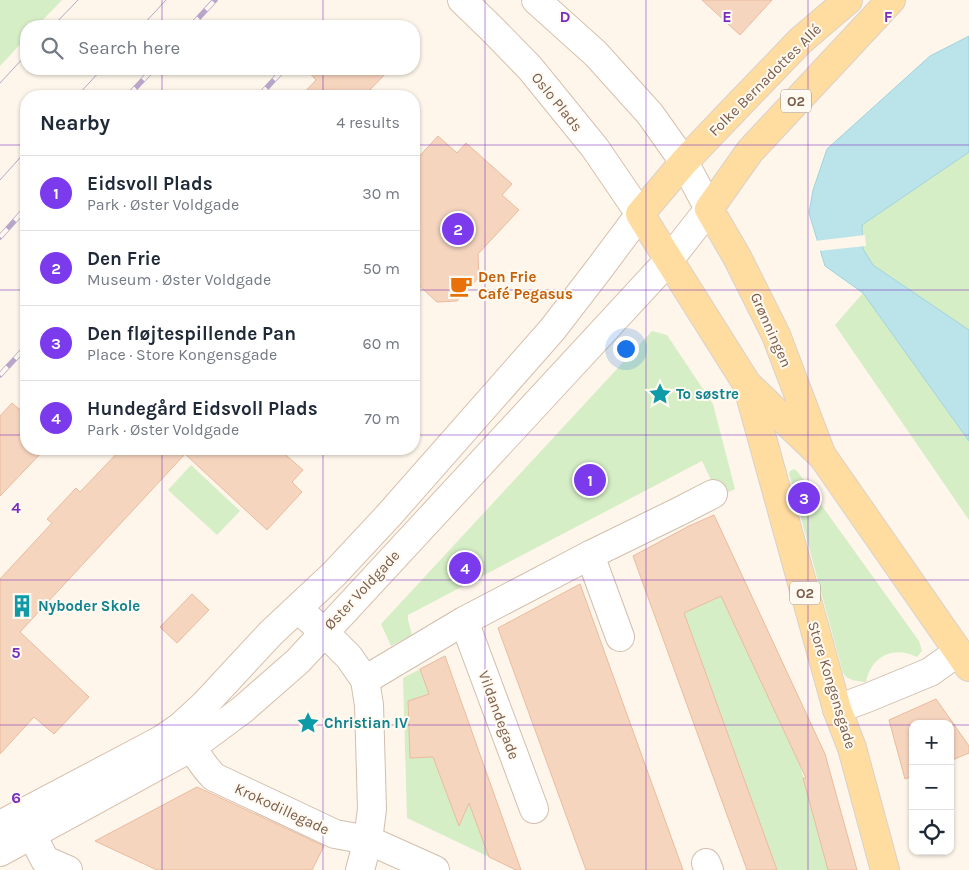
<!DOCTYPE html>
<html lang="en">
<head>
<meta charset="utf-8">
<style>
	:root { --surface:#fff; --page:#f2f2f3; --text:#1f2937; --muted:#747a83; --line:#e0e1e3; --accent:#7c3aed }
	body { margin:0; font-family:Karla,sans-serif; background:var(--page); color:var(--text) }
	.controls { position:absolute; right:15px; bottom:15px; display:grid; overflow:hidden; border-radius:10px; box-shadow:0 1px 4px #0004 }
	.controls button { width:45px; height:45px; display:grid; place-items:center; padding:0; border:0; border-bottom:1px solid var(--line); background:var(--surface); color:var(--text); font:25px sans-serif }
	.you { position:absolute; left:625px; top:348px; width:18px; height:18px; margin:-12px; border:4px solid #fff; border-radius:50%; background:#1a73e8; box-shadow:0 0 0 8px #1a73e833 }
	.badge { display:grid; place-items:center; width:32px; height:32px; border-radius:50%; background:var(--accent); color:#fff; font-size:16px; font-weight:700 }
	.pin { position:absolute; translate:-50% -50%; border:2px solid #fff; box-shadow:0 1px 5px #0006 }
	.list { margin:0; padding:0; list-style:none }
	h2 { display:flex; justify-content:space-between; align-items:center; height:65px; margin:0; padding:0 20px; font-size:21px }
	h2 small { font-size:16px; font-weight:400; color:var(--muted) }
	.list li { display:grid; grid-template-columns:32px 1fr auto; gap:15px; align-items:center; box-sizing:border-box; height:75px; padding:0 20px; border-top:1px solid var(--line) }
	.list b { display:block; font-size:19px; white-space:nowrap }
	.list p { margin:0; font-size:16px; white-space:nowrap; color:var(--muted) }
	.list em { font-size:16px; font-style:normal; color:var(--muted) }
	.icon { flex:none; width:28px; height:28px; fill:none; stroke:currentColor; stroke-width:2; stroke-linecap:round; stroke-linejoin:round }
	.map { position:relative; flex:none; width:969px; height:870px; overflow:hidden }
	.search { position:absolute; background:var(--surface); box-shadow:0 1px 4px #0004; left:20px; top:20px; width:400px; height:55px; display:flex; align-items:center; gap:12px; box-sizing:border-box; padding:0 18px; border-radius:20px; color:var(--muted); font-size:19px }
	.panel { position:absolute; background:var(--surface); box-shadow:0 1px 4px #0004; left:20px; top:90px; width:400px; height:365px; border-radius:20px }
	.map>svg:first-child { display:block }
	.green { fill:#d6eec6 }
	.water { fill:#bbe3ea; stroke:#a1d3dd }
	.pier { fill:#fef6ea }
	.building { fill:#f6d5bf; stroke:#eabb9e }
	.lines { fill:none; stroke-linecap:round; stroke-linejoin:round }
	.street-casing { stroke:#d2bead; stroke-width:30 }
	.secondary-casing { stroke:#d8c0ad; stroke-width:30 }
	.primary-casing { stroke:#dad1cc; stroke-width:30 }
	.street { stroke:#fff; stroke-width:28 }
	.secondary { stroke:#fff; stroke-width:28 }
	.primary { stroke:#ffdc9f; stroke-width:28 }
	.tram { stroke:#b9a5ca; stroke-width:1 }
	.rail-casing { stroke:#b9a5ca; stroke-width:5.5 }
	.rail { stroke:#fffaf1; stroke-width:4; stroke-dasharray:11; stroke-linecap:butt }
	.grid { fill:none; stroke:#7b2cbf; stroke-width:1; stroke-opacity:0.55 }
	.labels { text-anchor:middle; stroke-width:4; stroke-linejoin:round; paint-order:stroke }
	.shield { fill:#fffaf1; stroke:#a38b7c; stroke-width:1 }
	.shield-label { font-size:14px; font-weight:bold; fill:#7c5c4a }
	.street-label { font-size:15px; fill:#7c5c4a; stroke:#fffaf1 }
	.food-label { font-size:15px; font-weight:bold; fill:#c56008; stroke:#fffaf1; text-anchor:start }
	.culture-label { font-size:15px; font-weight:bold; fill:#0d838f; stroke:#fffaf1; text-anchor:start }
	.grid-label { font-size:16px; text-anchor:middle; font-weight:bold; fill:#7b2cbf; stroke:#fffaf1; stroke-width:4; stroke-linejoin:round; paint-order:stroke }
</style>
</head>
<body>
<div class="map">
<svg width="969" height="870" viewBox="0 0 969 870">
	<rect width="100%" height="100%" fill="#fef6ea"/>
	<g class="green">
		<path d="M 0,0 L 62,0 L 37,26 L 26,26 L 26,38 L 0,66 Z"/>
		<path d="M 969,152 L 969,330 L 873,265 L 863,249 L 862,225 Z"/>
		<path d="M 863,293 L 969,441 L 969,520 L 835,325 Z"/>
		<path d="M 652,331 L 667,335 L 713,404 L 735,489 L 719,497 L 702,461 L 408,615 L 408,620 L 412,635 L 391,646 L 381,624 Z"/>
		<path d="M 191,465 L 240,511 L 217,535 L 168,490 Z"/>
		<path d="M 794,469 L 797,471 L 919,641 L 922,651 L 917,657 C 894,645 871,656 866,682 C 857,681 848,681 843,673 L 789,474 L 790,471 Z"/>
		<path d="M 689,526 L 800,765 L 828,870 L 777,870 L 658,543 Z"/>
		<path d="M 420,669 L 489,857 L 407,818 L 403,678 Z"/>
	</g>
	<path class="water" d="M 969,36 L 969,152 L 862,225 L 863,249 L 873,265 L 969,330 L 969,441 L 863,293 L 825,266 L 809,213 L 813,190 L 827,149 L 930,56 Z"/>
	<path class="pier" d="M 865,235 L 866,246 L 818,251 L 815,241 Z"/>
	<g class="building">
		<path d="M 702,0 L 772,0 L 740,35 Z"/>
		<path d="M 306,69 L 390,69 L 364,96 L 301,96 L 316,80 Z"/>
		<path d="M 438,136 L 457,153 L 466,143 L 512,184 L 502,195 L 519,210 L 478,254 L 479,277 L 457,301 L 437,302 L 414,281 L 414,162 Z"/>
		<path d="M 12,403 L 26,415 L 26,449 L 45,449 L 0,496 L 0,416 Z"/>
		<path d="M 121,449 L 279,449 L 303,470 L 292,482 L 302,492 L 267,530 L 185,454 L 20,632 L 89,697 L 54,734 L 34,717 L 0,754 L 0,579 L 52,523 L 47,519 L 76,488 L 80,492 Z"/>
		<path d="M 714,515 L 825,754 L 857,870 L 828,870 L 803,778 L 806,778 L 721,596 L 684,613 L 777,870 L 747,870 L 633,556 L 689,526 Z"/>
		<path d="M 580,584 L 683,870 L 586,870 L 498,628 Z"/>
		<path d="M 192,594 L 209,610 L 177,643 L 160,627 Z"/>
		<path d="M 445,656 L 521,870 L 516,870 L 489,857 L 469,803 L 459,826 L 433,757 L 410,758 L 408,701 L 429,694 L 420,669 Z"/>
		<path d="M 936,699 L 969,746 L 969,753 L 950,761 L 950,724 L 913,724 L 913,776 L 905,779 L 889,720 Z"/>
		<path d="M 197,787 L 324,846 L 312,870 L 157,870 L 95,841 Z"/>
	</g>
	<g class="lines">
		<defs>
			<g id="street">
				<path d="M 590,555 L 620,637"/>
				<path d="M 298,609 L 324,632 L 349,657 L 365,680 L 369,705 L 372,809 L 368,840 L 360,870"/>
				<path d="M 464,621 L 534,809"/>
				<path d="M 365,680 L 464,621 L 590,555 L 678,512 L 713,494"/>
				<path d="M 837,709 L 867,698 L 930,672 L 958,652"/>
				<path d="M 180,727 C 190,744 200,763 214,777 L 335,834 L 368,840 L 435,870"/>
				<path d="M 32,835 L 45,860 L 68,870"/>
				<path d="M 706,863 L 709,870"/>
			</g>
			<g id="secondary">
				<path d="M 0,825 L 161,740 L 180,727 L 205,704 L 271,633 L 334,574 L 389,515 L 552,330 L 599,269 L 640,214 L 595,148 L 530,68 L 493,30 L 462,0"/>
				<path d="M 0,852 L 192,747 L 242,710 L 298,661 L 669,260 L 709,209 L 684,162 L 650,114 L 596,54 L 536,0"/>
			</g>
			<g id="primary">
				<path d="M 848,0 L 800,41 L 725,119 L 684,162 L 640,214 L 747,384 L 823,457 L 969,667"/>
				<path d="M 747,384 L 837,709 L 852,748 L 885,870"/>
				<path d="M 820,451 L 776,335 L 737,257 L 709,209 L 750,151 L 891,0"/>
			</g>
		</defs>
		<use href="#street" class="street-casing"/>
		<use href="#secondary" class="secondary-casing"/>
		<use href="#primary" class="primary-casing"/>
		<use href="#street" class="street"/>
		<use href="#secondary" class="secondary"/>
		<use href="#primary" class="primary"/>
		<g class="tram">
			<path d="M 53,26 L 78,0"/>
			<path d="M 142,26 L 166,0"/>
			<path d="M 0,83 L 26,55"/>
			<path d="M 77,96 L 102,69"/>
			<path d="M 0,180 L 26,151"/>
		</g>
		<defs>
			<g id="rail">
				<path d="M 191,26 L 215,0"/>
				<path d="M 331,26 L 334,24"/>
				<path d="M 128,96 L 153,69"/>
				<path d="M 259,96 L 284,69"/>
				<path d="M 0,237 L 26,208"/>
				<path d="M 0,375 L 26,347"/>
			</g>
		</defs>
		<use href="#rail" class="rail-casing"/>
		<use href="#rail" class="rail"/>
	</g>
	<path class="grid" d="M 162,0 L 162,26M 323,0 L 323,26M 485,0 L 485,870M 646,0 L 646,870M 808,0 L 808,870M 162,69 L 162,96M 323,69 L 323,96M 0,145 L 26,145M 414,145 L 969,145M 0,290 L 26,290M 414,290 L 969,290M 0,435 L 26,435M 414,435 L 969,435M 162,449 L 162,870M 323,449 L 323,870M 0,580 L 969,580M 0,725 L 913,725M 950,725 L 969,725"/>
	<defs>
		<symbol id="cafe-bare" viewBox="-9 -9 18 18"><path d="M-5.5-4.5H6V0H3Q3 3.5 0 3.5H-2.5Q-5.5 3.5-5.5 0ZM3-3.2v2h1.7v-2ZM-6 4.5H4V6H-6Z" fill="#e8710a" stroke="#fffaf1" stroke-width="2.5" paint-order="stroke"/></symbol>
		<symbol id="sight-bare" viewBox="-9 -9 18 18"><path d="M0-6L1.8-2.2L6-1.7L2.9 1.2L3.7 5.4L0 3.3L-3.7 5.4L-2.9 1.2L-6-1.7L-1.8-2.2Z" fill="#0f9aa8" stroke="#fffaf1" stroke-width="2.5" paint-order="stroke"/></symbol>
		<symbol id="building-bare" viewBox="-9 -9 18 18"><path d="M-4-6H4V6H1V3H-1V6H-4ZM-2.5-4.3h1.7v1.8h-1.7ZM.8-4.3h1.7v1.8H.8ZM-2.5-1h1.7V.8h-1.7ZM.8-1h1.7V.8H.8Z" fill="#0f9aa8" stroke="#fffaf1" stroke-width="2.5" paint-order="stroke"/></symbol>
	</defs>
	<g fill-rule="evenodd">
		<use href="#cafe-bare" x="445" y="270" width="32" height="32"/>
		<use href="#sight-bare" x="644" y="378" width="32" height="32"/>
		<use href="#building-bare" x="6" y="590" width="32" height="32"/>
		<use href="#sight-bare" x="292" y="707" width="32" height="32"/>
	</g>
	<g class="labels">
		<g class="shield">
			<rect x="781" y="89.5" width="30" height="23" rx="4"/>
			<rect x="790" y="581.5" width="30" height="23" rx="4"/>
		</g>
		<g class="shield-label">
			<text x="796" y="106">O2</text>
			<text x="805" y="598">O2</text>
		</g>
		<g class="street-label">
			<text transform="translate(765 80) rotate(-45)" y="5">Folke Bernadottes Allé</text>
			<text transform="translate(557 102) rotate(51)" y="5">Oslo Plads</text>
			<text transform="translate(771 330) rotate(66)" y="5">Grønningen</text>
			<text transform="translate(362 590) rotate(-47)" y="5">Øster Voldgade</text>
			<text transform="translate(832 685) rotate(73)" y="5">Store Kongensgade</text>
			<text transform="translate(499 715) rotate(70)" y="5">Vildandegade</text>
			<text transform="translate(282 809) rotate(25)" y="5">Krokodillegade</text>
		</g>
		<g class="food-label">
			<text x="478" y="282">Den Frie<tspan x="478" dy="17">Café Pegasus</tspan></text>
		</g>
		<g class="culture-label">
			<text x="676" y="399">To søstre</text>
			<text x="38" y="611">Nyboder Skole</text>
			<text x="324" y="728">Christian IV</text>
		</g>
	</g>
	<g class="grid-label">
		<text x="565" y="22">D</text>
		<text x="727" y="22">E</text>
		<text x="888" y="22">F</text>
		<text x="16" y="513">4</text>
		<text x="16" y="658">5</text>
		<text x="16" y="803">6</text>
	</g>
</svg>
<div class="controls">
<button>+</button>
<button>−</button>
<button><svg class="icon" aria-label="locate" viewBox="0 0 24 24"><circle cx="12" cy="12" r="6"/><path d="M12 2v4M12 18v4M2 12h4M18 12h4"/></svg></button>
</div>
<div class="you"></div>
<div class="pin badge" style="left:590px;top:480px">1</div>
<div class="pin badge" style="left:458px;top:229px">2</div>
<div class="pin badge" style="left:804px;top:498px">3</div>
<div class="pin badge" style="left:465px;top:568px">4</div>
<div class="search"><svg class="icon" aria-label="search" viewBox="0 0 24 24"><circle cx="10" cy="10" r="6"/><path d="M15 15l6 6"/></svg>Search here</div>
<section class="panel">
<h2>Nearby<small>4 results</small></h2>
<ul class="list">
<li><span class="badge">1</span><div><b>Eidsvoll Plads</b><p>Park · Øster Voldgade</p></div><em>30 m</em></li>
<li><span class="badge">2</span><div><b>Den Frie</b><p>Museum · Øster Voldgade</p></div><em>50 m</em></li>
<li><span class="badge">3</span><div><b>Den fløjtespillende Pan</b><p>Place · Store Kongensgade</p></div><em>60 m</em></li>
<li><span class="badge">4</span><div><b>Hundegård Eidsvoll Plads</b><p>Park · Øster Voldgade</p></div><em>70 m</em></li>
</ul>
</section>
</div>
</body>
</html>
